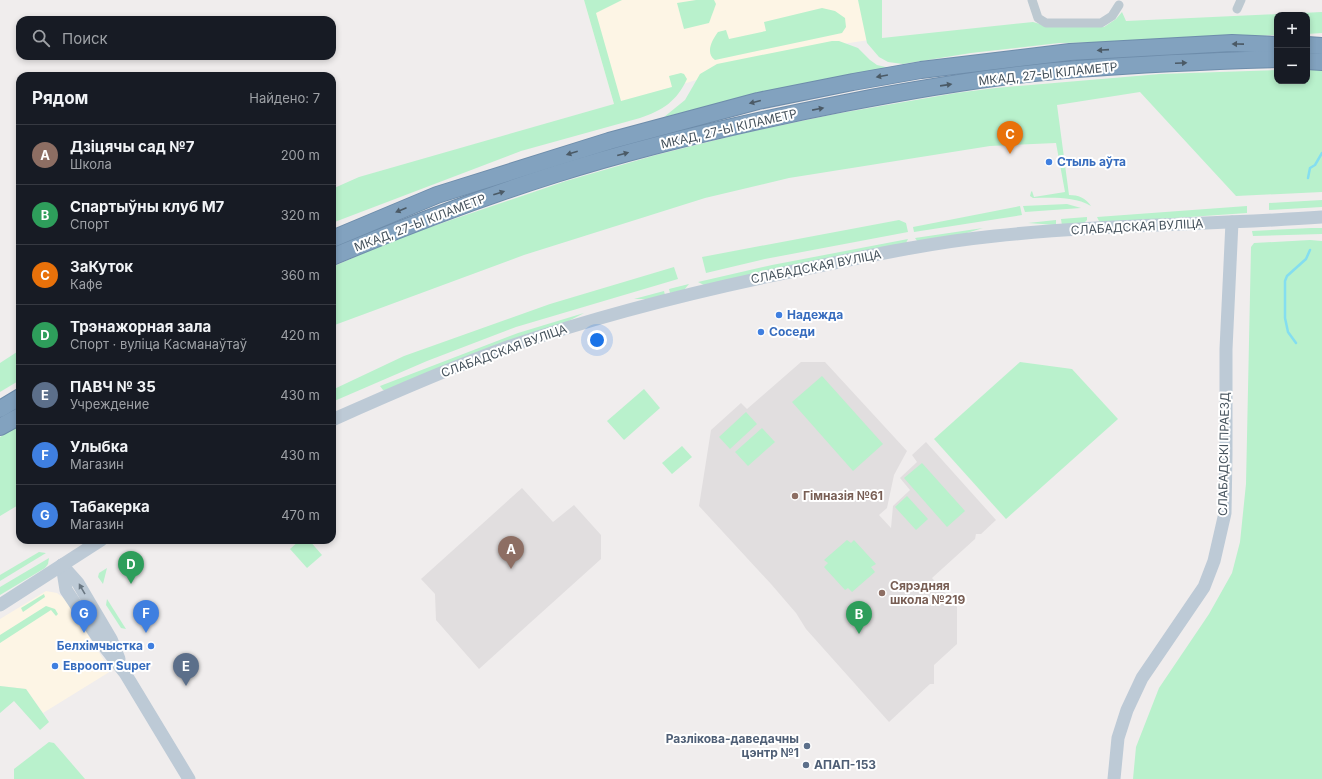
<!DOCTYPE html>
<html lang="ru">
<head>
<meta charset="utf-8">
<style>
	:root { --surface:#171b24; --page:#20242c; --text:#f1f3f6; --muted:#9ea1a6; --line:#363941; --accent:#1077e8 }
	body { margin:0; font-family:Inter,sans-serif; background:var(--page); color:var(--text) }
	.controls { position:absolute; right:12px; top:12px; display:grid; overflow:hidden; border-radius:8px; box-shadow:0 2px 6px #0003 }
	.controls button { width:36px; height:36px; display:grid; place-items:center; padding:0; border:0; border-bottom:1px solid var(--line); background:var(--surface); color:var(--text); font:20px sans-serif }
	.you { position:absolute; left:597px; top:340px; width:14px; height:14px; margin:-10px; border:3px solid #fff; border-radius:50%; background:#1a73e8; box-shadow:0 0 0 6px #1a73e833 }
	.badge { display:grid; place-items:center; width:26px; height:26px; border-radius:50%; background:var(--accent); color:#fff; font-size:13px; font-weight:700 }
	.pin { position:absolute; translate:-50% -33px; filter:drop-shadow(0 1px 2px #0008) }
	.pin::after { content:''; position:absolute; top:21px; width:14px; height:12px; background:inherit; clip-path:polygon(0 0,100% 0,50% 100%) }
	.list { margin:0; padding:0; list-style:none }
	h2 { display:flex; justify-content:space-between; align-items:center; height:52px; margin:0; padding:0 16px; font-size:17px }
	h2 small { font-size:13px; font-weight:400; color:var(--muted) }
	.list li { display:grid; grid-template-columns:26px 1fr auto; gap:12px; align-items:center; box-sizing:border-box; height:60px; padding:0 16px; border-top:1px solid var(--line) }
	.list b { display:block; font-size:15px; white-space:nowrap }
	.list p { margin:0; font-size:13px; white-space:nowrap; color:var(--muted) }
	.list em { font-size:13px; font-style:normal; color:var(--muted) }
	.icon { flex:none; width:22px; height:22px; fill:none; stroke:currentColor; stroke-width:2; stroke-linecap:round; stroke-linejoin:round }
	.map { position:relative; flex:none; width:1322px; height:779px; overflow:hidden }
	.search { position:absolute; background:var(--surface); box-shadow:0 2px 6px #0003; left:16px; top:16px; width:320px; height:44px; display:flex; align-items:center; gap:10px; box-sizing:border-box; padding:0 14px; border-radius:12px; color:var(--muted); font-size:15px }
	.panel { position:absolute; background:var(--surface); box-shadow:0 2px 6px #0003; left:16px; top:72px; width:320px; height:472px; border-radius:12px }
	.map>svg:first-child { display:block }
	.commercial { fill:#fdf5e5 }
	.education { fill:#e1dedf }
	.green { fill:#b9f1cc }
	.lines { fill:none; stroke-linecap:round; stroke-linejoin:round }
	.stream { stroke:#84def0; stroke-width:2.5 }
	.highway-casing { stroke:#6e8dab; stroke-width:18 }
	.street { stroke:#bdc9d1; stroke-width:9 }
	.secondary { stroke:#bdcad6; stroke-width:13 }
	.highway { stroke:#82a2bf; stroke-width:16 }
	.oneway { fill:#4b5a66 }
	.oneway2 { fill:#697681 }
	.shop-dot { fill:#3f7fe0; stroke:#fff; stroke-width:1.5 }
	.education-dot { fill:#8d6e63; stroke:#fff; stroke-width:1.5 }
	.service-dot { fill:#5c6f8a; stroke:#fff; stroke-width:1.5 }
	.labels { text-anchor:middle; stroke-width:4; stroke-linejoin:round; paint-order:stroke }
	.street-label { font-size:12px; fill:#45525c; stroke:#fff }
	.shop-label { font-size:12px; font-weight:bold; fill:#366cbe; stroke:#fff; text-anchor:start }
	.education-label { font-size:12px; font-weight:bold; fill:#785e54; stroke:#fff; text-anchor:start }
	.service-label { font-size:12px; font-weight:bold; fill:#4e5e75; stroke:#fff; text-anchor:end }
</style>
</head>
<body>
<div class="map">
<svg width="1322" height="779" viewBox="0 0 1322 779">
	<rect width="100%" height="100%" fill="#f0eded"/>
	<g class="commercial">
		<path d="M 584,0 L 882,0 L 882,38 L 836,45 L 700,79 L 614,104 Z"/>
		<path d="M 46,591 L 57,593 L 65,599 L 111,671 L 43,713 L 26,689 L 0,686 L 0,619 Z"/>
	</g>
	<g class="education">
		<path d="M 801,362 L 825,362 L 907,451 L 894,475 L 887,508 L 879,515 L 891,528 L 893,506 L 910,490 L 900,478 L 917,462 L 912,455 L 926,442 L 996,520 L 981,534 L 976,534 L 975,539 L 932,578 L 957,607 L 957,644 L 934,665 L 934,684 L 930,684 L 889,722 L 806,629 L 796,613 L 771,584 L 699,506 L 711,430 L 741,403 L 747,409 Z"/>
		<path d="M 522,488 L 553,522 L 574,505 L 601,535 L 601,559 L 479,669 L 436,620 L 435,594 L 421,579 Z"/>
	</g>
	<g class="green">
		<path d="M 584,0 L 622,0 L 596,13 L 621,101 L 672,87 L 669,76 L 681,73 L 684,74 L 687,79 C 676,102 663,110 640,118 L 521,151 L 332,223 L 332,189 L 359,177 L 614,104 Z"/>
		<path d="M 696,0 L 714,0 L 716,4 L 709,23 L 684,29 L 677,3 Z"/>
		<path d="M 858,0 L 882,0 L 882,38 L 1033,22 L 1047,26 L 1104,27 L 1116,19 L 1122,12 L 1126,21 L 1322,12 L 1322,33 L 1307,34 L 1307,15 L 1277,15 L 1277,35 L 1118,42 L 1059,43 L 971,53 L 903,64 L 888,62 L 879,57 L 867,43 Z"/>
		<path d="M 822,8 L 835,11 L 845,18 L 846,27 L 842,33 L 715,60 C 705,53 712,40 718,32 L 726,30 L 729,39 L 766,31 L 764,22 Z"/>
		<path d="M 832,41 L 839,41 L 858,48 L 870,60 L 877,65 L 894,69 L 766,92 L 664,117 L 685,100 L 700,74 L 717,64 Z"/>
		<path d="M 1307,69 L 1322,70 L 1322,192 L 1236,196 L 1140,92 L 1057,105 L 1069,195 C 1078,195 1086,198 1091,206 C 1073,196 1053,198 1033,198 L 1030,196 L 1031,192 L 1032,191 L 1034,197 L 1065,192 L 1056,143 L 990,146 L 789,178 L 705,198 L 524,255 L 332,326 L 332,267 L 398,238 L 566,181 L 656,155 L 744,133 L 835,114 L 956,93 L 996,88 L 1160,74 L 1277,70 L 1277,81 L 1307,81 Z"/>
		<path d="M 1322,200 L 1322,207 L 1269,210 L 1269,203 Z"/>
		<path d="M 1067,204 L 1081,208 L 1025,212 L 1023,206 Z"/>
		<path d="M 1020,206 L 1022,215 L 914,232 L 913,227 Z"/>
		<path d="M 1247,206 L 1247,213 L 1103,223 L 1099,221 L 1097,217 Z"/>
		<path d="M 1087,217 L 1087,220 L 1084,223 L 1062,226 L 1061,219 Z"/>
		<path d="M 899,220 L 906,223 L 908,232 L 765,259 L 706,273 L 702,257 Z"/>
		<path d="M 1056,220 L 1056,225 L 1028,223 Z"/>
		<path d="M 983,228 L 954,237 L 918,242 L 915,238 Z"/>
		<path d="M 1311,228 L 1322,228 L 1322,234 L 1253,236 L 1252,231 Z"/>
		<path d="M 908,239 L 906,243 L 704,285 L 698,282 L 772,265 Z"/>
		<path d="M 1310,240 L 1322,241 L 1322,779 L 1133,779 L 1136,747 L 1159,688 L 1209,614 L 1232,573 L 1240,542 L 1246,484 L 1251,247 L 1254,243 Z"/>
		<path d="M 674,267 L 678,279 L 516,327 L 427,361 L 332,402 L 332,390 L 404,356 L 550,304 Z"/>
		<path d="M 689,284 L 684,290 L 670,293 L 669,289 Z"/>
		<path d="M 664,291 L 665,295 L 653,299 L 634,299 Z"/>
		<path d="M 584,313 L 561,325 L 386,390 L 383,390 L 380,386 L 518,333 Z"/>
		<path d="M 20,350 L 20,380 L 0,392 L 0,363 Z"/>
		<path d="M 1020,362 L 1072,369 L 1118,419 L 1006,519 L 934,439 Z"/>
		<path d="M 822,376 L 883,444 L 853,471 L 792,402 Z"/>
		<path d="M 644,389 L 660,408 L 624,440 L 607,421 Z"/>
		<path d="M 746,412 L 757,424 L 730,449 L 719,437 Z"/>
		<path d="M 20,425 L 20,504 L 0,516 L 0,437 Z"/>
		<path d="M 762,428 L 775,442 L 748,466 L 735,452 Z"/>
		<path d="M 682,446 L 692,457 L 672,474 L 662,463 Z"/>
		<path d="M 922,463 L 965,511 L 947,527 L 904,478 Z"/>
		<path d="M 907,496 L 928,519 L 916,530 L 895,507 Z"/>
		<path d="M 300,540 L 309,540 L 322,555 L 307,568 L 290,549 Z"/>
		<path d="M 847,540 L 851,543 L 854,540 L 876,564 L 871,567 L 875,572 L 852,592 L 848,588 L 845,590 L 824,567 L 828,563 L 824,560 Z"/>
		<path d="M 39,552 L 46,553 L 0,581 L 0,575 Z"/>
		<path d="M 49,558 L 48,564 L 45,568 L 0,595 L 0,587 Z"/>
		<path d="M 107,568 L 103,584 L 98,577 L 99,573 Z"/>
		<path d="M 44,594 L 45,597 L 23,612 L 21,608 Z"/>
		<path d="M 107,599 L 126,629 L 121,628 L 106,605 Z"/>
		<path d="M 46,606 L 55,609 L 58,614 L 56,616 L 51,610 L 0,643 L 0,635 Z"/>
		<path d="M 0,686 L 26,689 L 49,722 L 40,730 L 14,701 L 0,713 Z"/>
		<path d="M 49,742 L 54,743 L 85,779 L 14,779 L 14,769 Z"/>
	</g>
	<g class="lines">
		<g class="stream">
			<path d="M 1308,178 L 1310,168 L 1315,165 L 1322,153"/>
			<path d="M 1296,343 L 1288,332 L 1285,318 L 1285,281 L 1287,276 L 1306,259 L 1310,250"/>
		</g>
		<defs>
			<g id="highway">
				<path d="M 1307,45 L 1322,46"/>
				<path d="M 1307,61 L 1322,62"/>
				<path d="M 332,239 L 437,195 L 609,141 L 758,101 L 853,82 L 921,70 L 1070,52 L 1232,43 L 1277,45"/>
				<path d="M 332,257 C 406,226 480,198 556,174 C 651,144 748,122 845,103 C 922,88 999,75 1077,69 C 1144,64 1210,61 1277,59"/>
				<path d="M 0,409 L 20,397"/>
				<path d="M 0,427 L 20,416"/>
			</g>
		</defs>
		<use href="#highway" class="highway-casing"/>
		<g class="street">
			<path d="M 1032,0 L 1038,18 L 1046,23 L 1101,23 L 1112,16 L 1119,5"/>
			<path d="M 1237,9 L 1241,0"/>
		</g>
		<g class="secondary">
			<path d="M 332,420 C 388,395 445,370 502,349 C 605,313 712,287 819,266 C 877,254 936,242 995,236 C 1104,224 1213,225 1322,217"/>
			<path d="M 62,565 L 66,590 L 103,645 L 125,673 L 189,779"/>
			<path d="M 62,565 L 78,583 L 111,639 L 119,659"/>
			<path d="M 0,605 L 101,540"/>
			<path d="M 1114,779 L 1118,738 L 1127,710 L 1142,678 L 1204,587 L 1214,561 L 1225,513 L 1226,454 L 1226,349 L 1232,222"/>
		</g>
		<use href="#highway" class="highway"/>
	</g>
	<defs><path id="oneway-solid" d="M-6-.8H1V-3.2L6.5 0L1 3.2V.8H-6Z"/></defs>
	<g class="oneway">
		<use href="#oneway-solid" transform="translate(1238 44) rotate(-179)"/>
		<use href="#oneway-solid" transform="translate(1103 50) rotate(176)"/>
		<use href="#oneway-solid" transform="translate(1181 63) rotate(-3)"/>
		<use href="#oneway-solid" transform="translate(882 76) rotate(170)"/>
		<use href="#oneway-solid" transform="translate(946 85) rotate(-8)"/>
		<use href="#oneway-solid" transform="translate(755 102) rotate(166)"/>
		<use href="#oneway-solid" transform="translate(818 109) rotate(-11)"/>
		<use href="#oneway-solid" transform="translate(572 153) rotate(163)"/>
		<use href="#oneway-solid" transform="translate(623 154) rotate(-15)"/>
		<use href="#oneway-solid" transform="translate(499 193) rotate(-18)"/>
		<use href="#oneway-solid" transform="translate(401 210) rotate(157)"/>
	</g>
	<use class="oneway2" href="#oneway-solid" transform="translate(82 589) rotate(-120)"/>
	<g class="shop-dot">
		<circle cx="1049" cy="162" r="4"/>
		<circle cx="779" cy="315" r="4"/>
		<circle cx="761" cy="332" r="4"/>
		<circle cx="151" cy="646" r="4"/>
		<circle cx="55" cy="666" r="4"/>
	</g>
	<g class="education-dot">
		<circle cx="795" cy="496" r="4"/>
		<circle cx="882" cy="593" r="4"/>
	</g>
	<g class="service-dot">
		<circle cx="807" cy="746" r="4"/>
		<circle cx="806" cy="765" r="4"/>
	</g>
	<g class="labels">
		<g class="street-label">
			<text transform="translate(1048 74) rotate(-6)" y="4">МКАД, 27-Ы КІЛАМЕТР</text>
			<text transform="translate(729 129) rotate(-13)" y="4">МКАД, 27-Ы КІЛАМЕТР</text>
			<text transform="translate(420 223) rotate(-21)" y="4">МКАД, 27-Ы КІЛАМЕТР</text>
			<text transform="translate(1137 227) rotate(-3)" y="4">СЛАБАДСКАЯ ВУЛІЦА</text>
			<text transform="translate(816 267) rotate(-11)" y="4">СЛАБАДСКАЯ ВУЛІЦА</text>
			<text transform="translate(504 351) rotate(-20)" y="4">СЛАБАДСКАЯ ВУЛІЦА</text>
			<text transform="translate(1224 454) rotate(-89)" y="4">СЛАБАДСКІ ПРАЕЗД</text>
		</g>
		<g class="shop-label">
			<text x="1057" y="166">Стыль аўта</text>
			<text x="787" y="319">Надежда</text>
			<text x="769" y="336">Соседи</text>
			<text x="143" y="650" text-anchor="end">Белхімчыстка</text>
			<text x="63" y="670">Евроопт Super</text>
		</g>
		<g class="education-label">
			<text x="803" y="500">Гімназія №61</text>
			<text x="890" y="590">Сярэдняя<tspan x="890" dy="14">школа №219</tspan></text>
		</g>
		<g class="service-label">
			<text x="799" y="743">Разлікова-даведачны<tspan x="799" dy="14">цэнтр №1</tspan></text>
			<text x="814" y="769" text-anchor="start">АПАП-153</text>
		</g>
	</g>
</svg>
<div class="controls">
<button>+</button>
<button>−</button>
</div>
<div class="you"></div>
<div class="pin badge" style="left:511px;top:569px;background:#8d6e63">A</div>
<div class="pin badge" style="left:859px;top:634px;background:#2e9e5b">B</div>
<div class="pin badge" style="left:1010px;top:154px;background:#e8710a">C</div>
<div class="pin badge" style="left:131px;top:584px;background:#2e9e5b">D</div>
<div class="pin badge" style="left:186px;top:686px;background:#5c6f8a">E</div>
<div class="pin badge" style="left:146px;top:633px;background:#3f7fe0">F</div>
<div class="pin badge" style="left:84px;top:633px;background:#3f7fe0">G</div>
<div class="search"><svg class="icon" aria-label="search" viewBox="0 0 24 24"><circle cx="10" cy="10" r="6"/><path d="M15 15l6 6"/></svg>Поиск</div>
<section class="panel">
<h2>Рядом<small>Найдено: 7</small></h2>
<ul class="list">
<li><span class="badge" style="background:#8d6e63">A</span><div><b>Дзіцячы сад №7</b><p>Школа</p></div><em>200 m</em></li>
<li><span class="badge" style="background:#2e9e5b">B</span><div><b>Спартыўны клуб М7</b><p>Спорт</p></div><em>320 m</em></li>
<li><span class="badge" style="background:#e8710a">C</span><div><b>ЗаКуток</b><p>Кафе</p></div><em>360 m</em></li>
<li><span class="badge" style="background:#2e9e5b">D</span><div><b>Трэнажорная зала</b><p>Спорт · вуліца Касманаўтаў</p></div><em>420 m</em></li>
<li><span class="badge" style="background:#5c6f8a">E</span><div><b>ПАВЧ № 35</b><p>Учреждение</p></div><em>430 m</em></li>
<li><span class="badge" style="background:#3f7fe0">F</span><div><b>Улыбка</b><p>Магазин</p></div><em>430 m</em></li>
<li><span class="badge" style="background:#3f7fe0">G</span><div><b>Табакерка</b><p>Магазин</p></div><em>470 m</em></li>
</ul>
</section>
</div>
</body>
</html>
